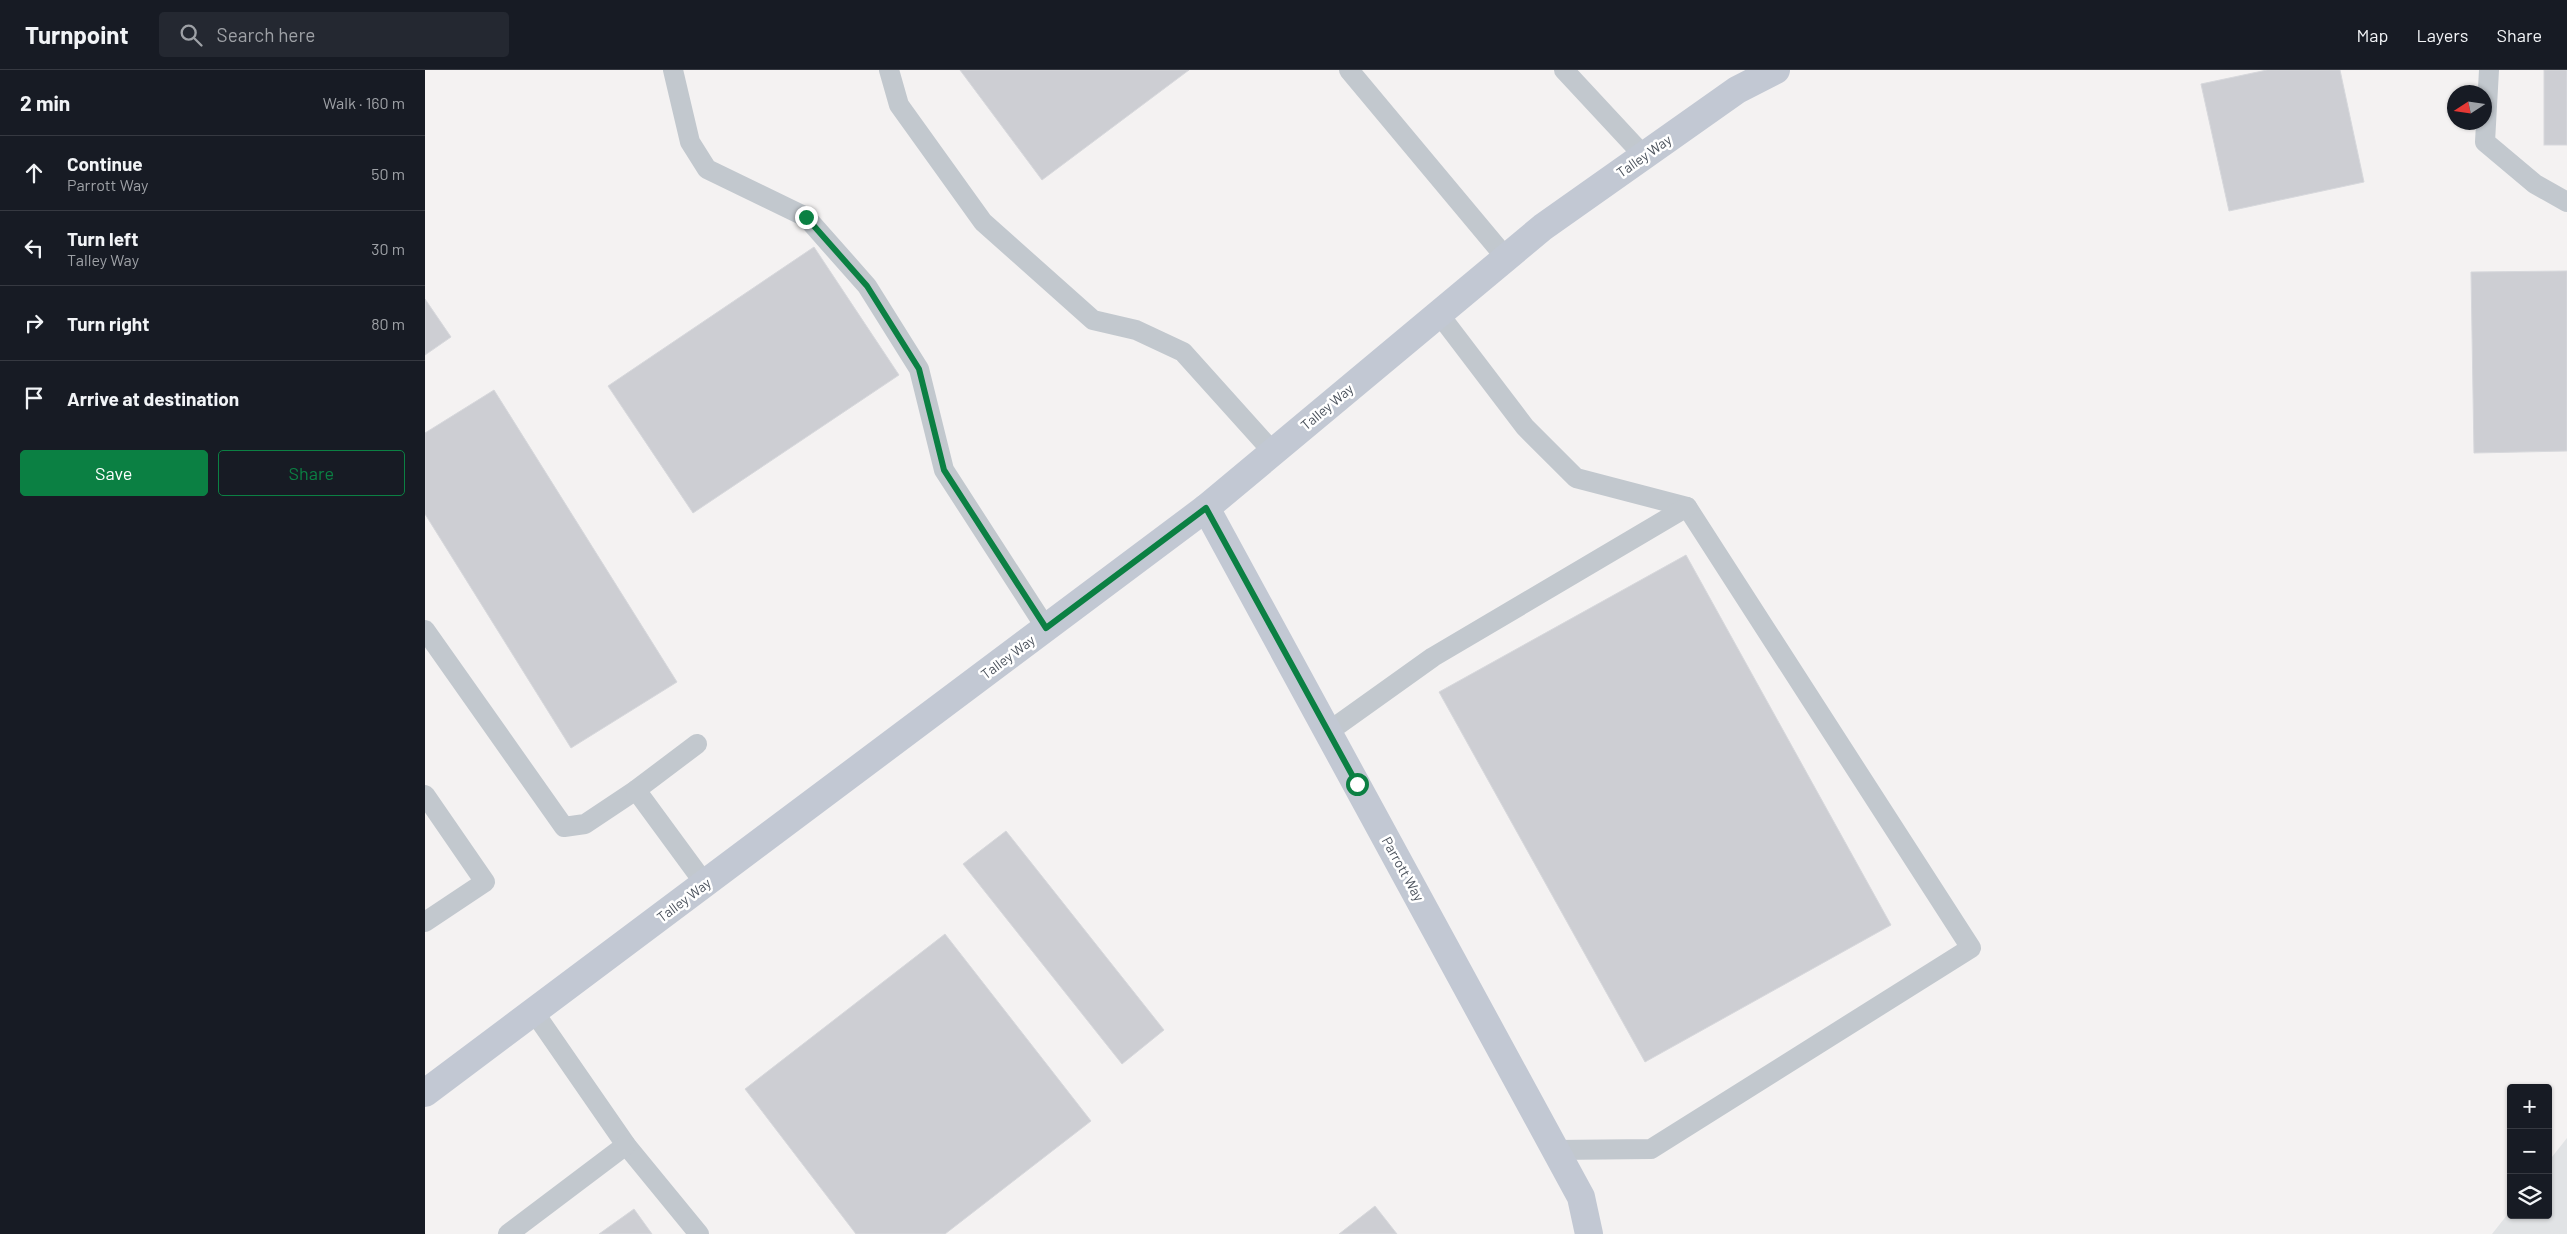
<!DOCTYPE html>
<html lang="en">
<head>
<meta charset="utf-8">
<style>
	:root { --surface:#171b24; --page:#242831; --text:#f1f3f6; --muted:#9ea1a6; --line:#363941; --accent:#0b8043 }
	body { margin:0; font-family:Barlow,sans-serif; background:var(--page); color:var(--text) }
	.controls { position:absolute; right:15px; bottom:15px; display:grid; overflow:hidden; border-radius:5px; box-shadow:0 1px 4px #0004 }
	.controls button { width:45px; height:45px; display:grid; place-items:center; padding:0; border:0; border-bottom:1px solid var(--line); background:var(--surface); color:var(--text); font:25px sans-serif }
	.compass { position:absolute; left:2022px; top:15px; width:45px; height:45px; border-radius:50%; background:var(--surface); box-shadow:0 1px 4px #0004; rotate:258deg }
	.stop { position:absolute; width:15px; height:15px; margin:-11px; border:4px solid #0b8043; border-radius:50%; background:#fff }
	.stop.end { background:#0b8043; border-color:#fff; box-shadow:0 1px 5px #0008 }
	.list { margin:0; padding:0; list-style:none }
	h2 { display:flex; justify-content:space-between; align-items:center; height:65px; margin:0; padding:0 20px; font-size:21px }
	h2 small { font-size:16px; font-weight:400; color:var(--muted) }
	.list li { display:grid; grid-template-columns:32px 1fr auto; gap:15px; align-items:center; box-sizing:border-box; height:75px; padding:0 20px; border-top:1px solid var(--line) }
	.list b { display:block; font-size:19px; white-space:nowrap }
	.list p { margin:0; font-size:16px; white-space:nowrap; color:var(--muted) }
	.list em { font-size:16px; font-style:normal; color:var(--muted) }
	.actions { display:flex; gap:10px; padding:15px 20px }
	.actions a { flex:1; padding:11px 0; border:1px solid var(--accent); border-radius:5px; text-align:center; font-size:18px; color:var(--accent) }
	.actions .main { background:var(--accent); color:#fff }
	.icon { flex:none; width:28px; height:28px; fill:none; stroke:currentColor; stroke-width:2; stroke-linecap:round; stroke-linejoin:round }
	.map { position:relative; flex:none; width:2142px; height:1164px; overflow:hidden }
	header { display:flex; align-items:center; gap:30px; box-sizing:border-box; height:70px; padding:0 25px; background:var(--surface); border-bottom:1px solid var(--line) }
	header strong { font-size:24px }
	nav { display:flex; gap:28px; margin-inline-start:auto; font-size:18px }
	.search { width:350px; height:45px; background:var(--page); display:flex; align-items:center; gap:12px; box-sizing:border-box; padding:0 18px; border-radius:5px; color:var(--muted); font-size:19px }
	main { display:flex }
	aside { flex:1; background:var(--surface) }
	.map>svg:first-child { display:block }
	.airport { fill:#e1e3e5 }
	.building { fill:#cdced3; stroke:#d7d8dc }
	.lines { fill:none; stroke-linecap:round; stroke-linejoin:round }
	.lane { stroke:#c2c8ce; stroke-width:20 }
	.secondary { stroke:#c2c8d3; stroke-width:28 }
	.route { stroke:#0b8043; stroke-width:6 }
	.labels { text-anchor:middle; stroke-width:5; stroke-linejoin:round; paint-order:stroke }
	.street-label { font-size:14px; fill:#4c535d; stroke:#fff }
</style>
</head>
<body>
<header>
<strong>Turnpoint</strong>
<div class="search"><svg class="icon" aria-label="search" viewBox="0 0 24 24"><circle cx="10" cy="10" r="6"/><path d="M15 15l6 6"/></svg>Search here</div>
<nav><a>Map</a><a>Layers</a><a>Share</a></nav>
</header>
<main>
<aside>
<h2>2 min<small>Walk · 160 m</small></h2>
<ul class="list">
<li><svg class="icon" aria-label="ahead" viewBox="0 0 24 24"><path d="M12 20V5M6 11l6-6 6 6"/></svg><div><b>Continue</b><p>Parrott Way</p></div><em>50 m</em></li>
<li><svg class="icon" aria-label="left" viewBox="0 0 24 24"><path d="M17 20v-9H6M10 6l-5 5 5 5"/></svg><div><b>Turn left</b><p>Talley Way</p></div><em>30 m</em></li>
<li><svg class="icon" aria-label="right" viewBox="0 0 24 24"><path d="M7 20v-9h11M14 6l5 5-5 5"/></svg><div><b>Turn right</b></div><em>80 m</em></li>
<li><svg class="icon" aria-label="arrive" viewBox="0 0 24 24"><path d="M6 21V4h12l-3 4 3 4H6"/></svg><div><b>Arrive at destination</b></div></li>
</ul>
<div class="actions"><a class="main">Save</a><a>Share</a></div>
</aside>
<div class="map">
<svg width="2142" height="1164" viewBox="0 0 2142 1164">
	<rect width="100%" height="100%" fill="#f4f2f2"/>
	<path class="airport" d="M 2142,1068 L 2142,1164 L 2067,1164 L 2086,1140 L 2086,1145 L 2123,1145 L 2123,1092 Z"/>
	<g class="building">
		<path d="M 535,0 L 764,0 L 617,110 Z"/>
		<path d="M 1842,0 L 1915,0 L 1939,112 L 1804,141 L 1776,14 Z"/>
		<rect x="2119" y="0" width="23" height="75"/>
		<path d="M 389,177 L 474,305 L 268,443 L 183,316 Z"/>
		<path d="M 2142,201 L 2142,381 L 2049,383 L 2046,202 Z"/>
		<path d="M 0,229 L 26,267 L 0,285 Z"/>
		<path d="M 69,320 L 252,612 L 146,678 L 0,444 L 0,363 Z"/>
		<path d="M 1261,485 L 1466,855 L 1220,992 L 1014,622 Z"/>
		<path d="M 581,761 L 739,960 L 697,994 L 538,794 Z"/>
		<path d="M 520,864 L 666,1051 L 520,1164 L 431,1164 L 320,1019 Z"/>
		<path d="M 950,1136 L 972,1164 L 914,1164 Z"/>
		<path d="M 209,1139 L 227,1164 L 174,1164 Z"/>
	</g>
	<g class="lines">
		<g class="lane">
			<path d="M 248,0 L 265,72 L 282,99 L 381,147 L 442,216 L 494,299 L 519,400 L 621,558"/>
			<path d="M 464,0 L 474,35 L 558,152 L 668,250 L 711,260 L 758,282 L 848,382"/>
			<path d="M 924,0 L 1081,188"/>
			<path d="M 1139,0 L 1219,86"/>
			<path d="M 2064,0 L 2060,72 L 2110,114 L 2142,132"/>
			<path d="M 1014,244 L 1100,357 L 1151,408 L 1262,437 L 1546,878 L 1226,1079 L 1131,1080"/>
			<path d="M 0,560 L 139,757 L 160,754 L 211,720 L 280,814"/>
			<path d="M 903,662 L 1008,587 L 1262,437"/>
			<path d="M 211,720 L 272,674"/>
			<path d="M 0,725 L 60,812 L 0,852"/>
			<path d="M 109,942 L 201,1075 L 274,1164"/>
			<path d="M 83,1164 L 201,1075"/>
		</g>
		<g class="secondary">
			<path d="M 781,438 L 1156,1127 L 1164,1164"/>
			<path d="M 0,1023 L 781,438 L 1118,157 L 1312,20 L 1351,0"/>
		</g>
	</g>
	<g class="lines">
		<path class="route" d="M 381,147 L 442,216 L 494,299 L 519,400 L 621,558 L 781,438 L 932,714"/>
	</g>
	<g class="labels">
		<g class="street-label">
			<text transform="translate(1219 86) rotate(-35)" y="5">Talley Way</text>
			<text transform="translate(902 337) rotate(-40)" y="5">Talley Way</text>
			<text transform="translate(583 587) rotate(-37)" y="5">Talley Way</text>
			<text transform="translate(978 799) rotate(61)" y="5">Parrott Way</text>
			<text transform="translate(259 830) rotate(-37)" y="5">Talley Way</text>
		</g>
	</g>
</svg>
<div class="controls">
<button>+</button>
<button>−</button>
<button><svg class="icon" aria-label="layers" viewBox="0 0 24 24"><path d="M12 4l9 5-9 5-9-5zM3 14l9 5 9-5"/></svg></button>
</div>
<svg class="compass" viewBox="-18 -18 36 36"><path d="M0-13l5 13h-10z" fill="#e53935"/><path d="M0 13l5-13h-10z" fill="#9ea1a6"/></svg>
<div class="stop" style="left:932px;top:714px"></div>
<div class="stop end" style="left:381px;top:147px"></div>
</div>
</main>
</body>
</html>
